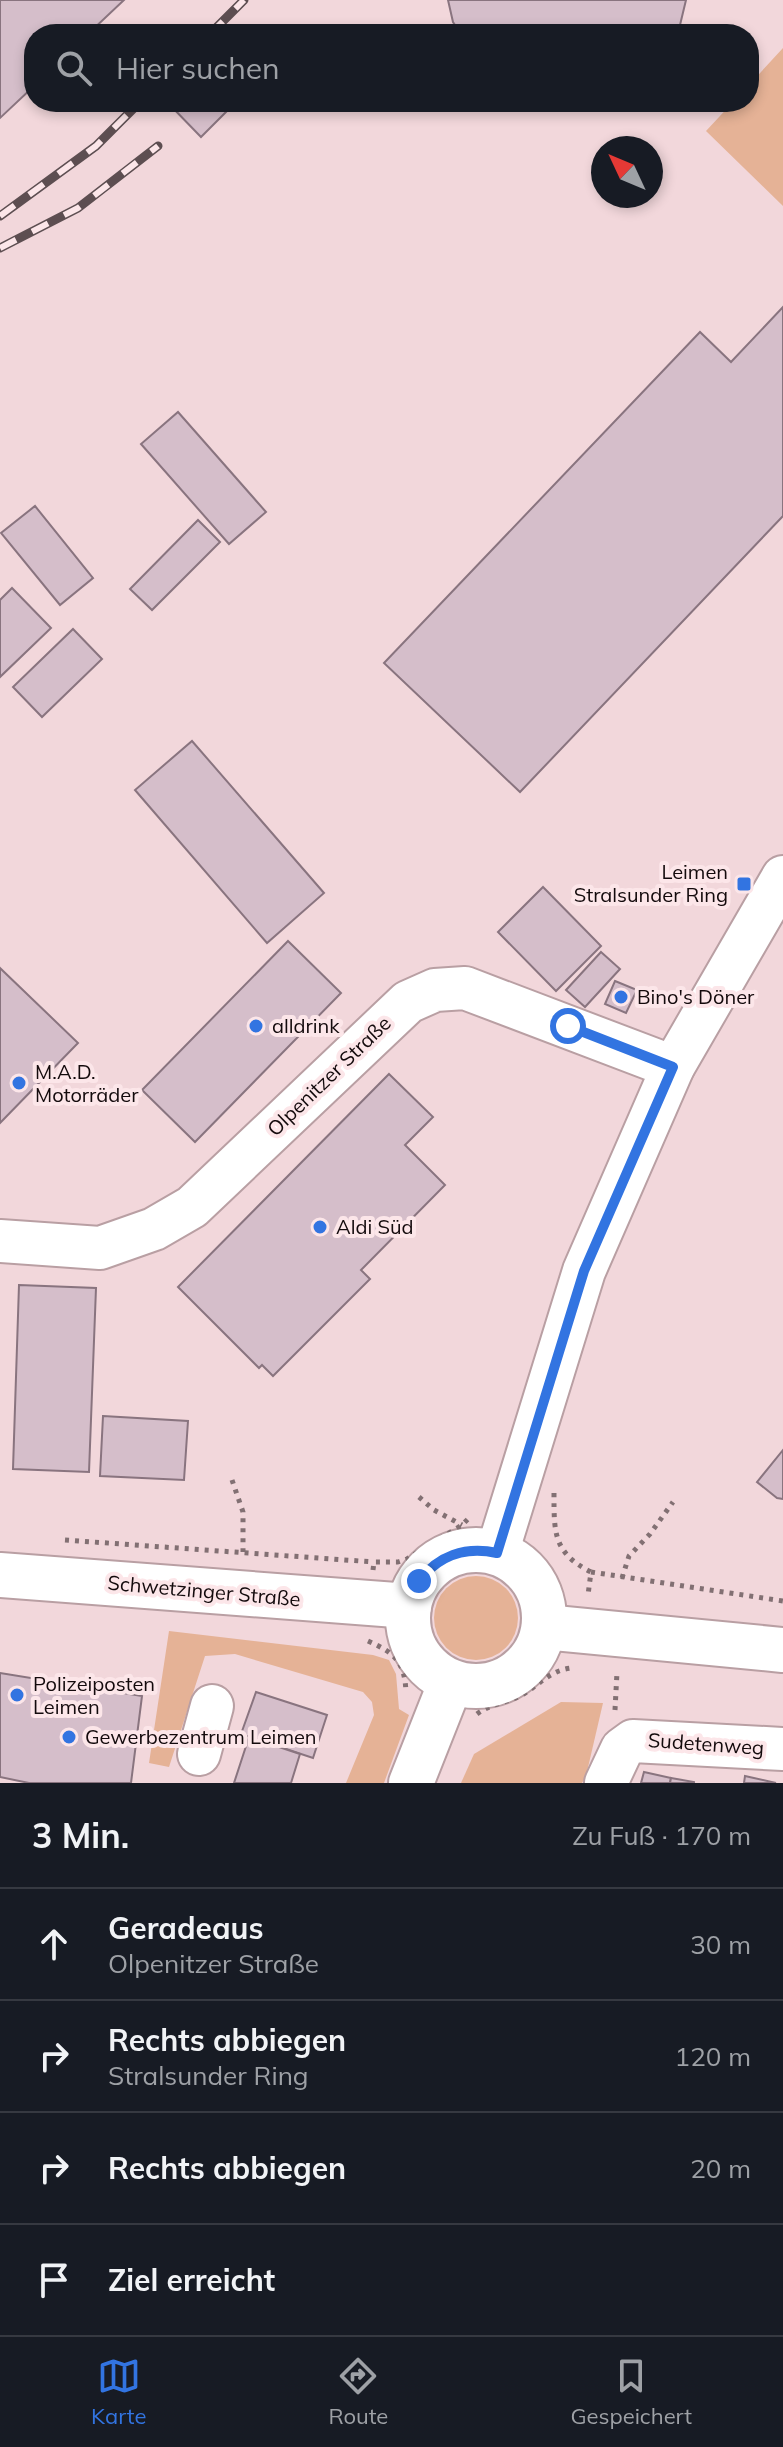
<!DOCTYPE html>
<html lang="de">
<head>
<meta charset="utf-8">
<style>
	:root { --surface:#171b24; --page:#20242c; --text:#f1f3f6; --muted:#9ea1a6; --line:#363941; --accent:#3274e1 }
	body { margin:0; font-family:Mulish,sans-serif; background:var(--page); color:var(--text) }
	.compass { position:absolute; left:591px; top:136px; width:72px; height:72px; border-radius:50%; background:var(--surface); box-shadow:0 4px 12px #0003; rotate:314deg }
	.stop { position:absolute; width:24px; height:24px; margin:-18px; border:6px solid #3274e1; border-radius:50%; background:#fff }
	.stop.end { background:#3274e1; border-color:#fff; box-shadow:0 2px 8px #0008 }
	.list { margin:0; padding:0; list-style:none }
	h2 { display:flex; justify-content:space-between; align-items:center; height:104px; margin:0; padding:0 32px; font-size:34px }
	h2 small { font-size:26px; font-weight:400; color:var(--muted) }
	.list li { display:grid; grid-template-columns:52px 1fr auto; gap:24px; align-items:center; box-sizing:border-box; height:112px; padding:0 32px; border-top:2px solid var(--line) }
	.list b { display:block; font-size:30px; white-space:nowrap }
	.list p { margin:0; font-size:26px; white-space:nowrap; color:var(--muted) }
	.list em { font-size:26px; font-style:normal; color:var(--muted) }
	.icon { flex:none; width:44px; height:44px; fill:none; stroke:currentColor; stroke-width:2; stroke-linecap:round; stroke-linejoin:round }
	.map { position:relative; flex:none; width:783px; height:1783px; overflow:hidden }
	.search { position:absolute; background:var(--surface); box-shadow:0 4px 12px #0003; left:24px; right:24px; top:24px; height:88px; display:flex; align-items:center; gap:20px; box-sizing:border-box; padding:0 28px; border-radius:32px; color:var(--muted); font-size:30px }
	.sheet { height:552px; background:var(--surface) }
	nav { display:flex; justify-content:space-around; align-items:center; box-sizing:border-box; height:112px; border-top:2px solid var(--line); background:var(--surface); font-size:22px; color:var(--muted) }
	nav a { display:grid; justify-items:center; gap:4px }
	nav .on { color:var(--accent) }
	.map>svg:first-child { display:block }
	.green { fill:#e5b296 }
	.building { fill:#d5beca; stroke:#89747f; stroke-width:2 }
	.lines { fill:none; stroke-linecap:round; stroke-linejoin:round }
	.minor-casing { stroke:#b99fa3; stroke-width:46 }
	.major-casing { stroke:#b99fa3; stroke-width:48 }
	.path { stroke:#827073; stroke-width:5; stroke-dasharray:4 6; stroke-linecap:butt }
	.minor { stroke:#fff; stroke-width:42 }
	.major { stroke:#fff; stroke-width:44 }
	.rail-casing { stroke:#5d4e51; stroke-width:9 }
	.rail { stroke:#fce6e9; stroke-width:6; stroke-dasharray:18; stroke-linecap:butt }
	.route { stroke:#3274e1; stroke-width:10 }
	.poi-dot { fill:#3274e1; stroke:#fce6e9; stroke-width:3 }
	.labels { text-anchor:middle; stroke-width:8; stroke-linejoin:round; paint-order:stroke }
	.poi-label { font-size:20px; fill:#130a0c; stroke:#fce6e9; text-anchor:start }
	.street-label { font-size:20px; fill:#130a0c; stroke:#fce6e9 }
</style>
</head>
<body>
<div class="map">
<svg width="783" height="1783" viewBox="0 0 783 1783">
	<rect width="100%" height="100%" fill="#f2d7db"/>
	<g class="green">
		<path d="M 783,48 L 783,206 L 706,131 L 733,102 L 749,102 L 749,85 Z"/>
		<circle cx="476" cy="1618" r="42"/>
		<path d="M 169,1631 L 373,1655 L 389,1660 L 396,1674 L 399,1709 L 409,1715 L 384,1783 L 346,1783 L 374,1715 L 372,1702 L 363,1692 L 235,1654 L 205,1656 L 169,1767 L 149,1763 Z"/>
		<path d="M 561,1702 L 603,1703 L 586,1776 L 582,1783 L 461,1783 L 474,1754 Z"/>
	</g>
	<g class="building">
		<path d="M 0,0 L 124,0 L 88,34 L 34,34 L 34,86 L 0,118 Z"/>
		<path d="M 448,0 L 686,0 L 680,25 L 674,34 L 461,34 L 453,22 Z"/>
		<path d="M 167,102 L 236,102 L 201,137 Z"/>
		<path d="M 783,307 L 783,516 L 520,792 L 384,663 L 700,332 L 731,362 Z"/>
		<path d="M 178,412 L 266,512 L 229,544 L 141,444 Z"/>
		<path d="M 35,506 L 93,578 L 60,605 L 1,533 Z"/>
		<path d="M 198,520 L 220,542 L 152,610 L 130,589 Z"/>
		<path d="M 12,588 L 51,628 L 0,677 L 0,600 Z"/>
		<path d="M 73,629 L 102,659 L 42,717 L 13,687 Z"/>
		<path d="M 192,741 L 324,893 L 267,943 L 135,790 Z"/>
		<path d="M 543,887 L 601,946 L 556,991 L 498,932 Z"/>
		<path d="M 288,941 L 341,993 L 195,1142 L 142,1090 Z"/>
		<path d="M 601,952 L 620,969 L 585,1007 L 566,990 Z"/>
		<path d="M 0,968 L 78,1043 L 0,1123 Z"/>
		<path d="M 615,981 L 637,990 L 626,1013 L 605,1004 Z"/>
		<path d="M 389,1074 L 433,1117 L 405,1145 L 445,1185 L 361,1270 L 370,1279 L 273,1376 L 262,1365 L 259,1368 L 178,1287 Z"/>
		<path d="M 19,1285 L 96,1288 L 89,1472 L 13,1469 Z"/>
		<path d="M 103,1416 L 188,1421 L 184,1480 L 100,1476 Z"/>
		<path d="M 783,1450 L 783,1499 L 777,1498 L 757,1482 Z"/>
		<path d="M 0,1673 L 142,1696 L 131,1783 L 29,1783 L 0,1777 Z"/>
		<path d="M 256,1692 L 327,1715 L 313,1758 L 241,1734 Z"/>
		<path d="M 249,1737 L 300,1754 L 291,1783 L 234,1783 Z"/>
		<path d="M 644,1772 L 671,1778 L 670,1783 L 641,1783 Z"/>
		<path d="M 745,1776 L 776,1783 L 744,1783 Z"/>
		<path d="M 671,1778 L 694,1782 L 694,1783 L 670,1783 Z"/>
	</g>
	<g class="lines">
		<defs>
			<g id="minor">
				<path d="M 0,1241 L 100,1248 L 154,1229 L 192,1207 L 408,1002 L 435,990 L 465,988 L 673,1067"/>
				<path d="M 497,1553 L 584,1271 L 673,1067 L 783,877"/>
				<path d="M 199,1754 L 212,1706"/>
				<path d="M 606,1783 L 622,1749 L 633,1741 L 783,1749"/>
			</g>
			<g id="major">
				<circle cx="476" cy="1618" r="68"/>
				<path d="M 0,1575 L 409,1606"/>
				<path d="M 544,1627 L 783,1650"/>
				<path d="M 411,1783 L 451,1682"/>
			</g>
		</defs>
		<use href="#minor" class="minor-casing"/>
		<use href="#major" class="major-casing"/>
		<g class="path">
			<path d="M 232,1480 L 243,1512 L 243,1552"/>
			<path d="M 554,1493 C 554,1532 553,1553 591,1572 L 588,1595"/>
			<path d="M 419,1497 L 434,1510 L 462,1525"/>
			<path d="M 65,1540 L 374,1562"/>
			<path d="M 373,1570 L 374,1562 L 398,1562 L 407,1559 L 462,1525 L 471,1516"/>
			<path d="M 591,1572 L 783,1601"/>
			<path d="M 622,1578 L 629,1556 L 650,1534 L 673,1502"/>
			<path d="M 368,1641 C 395,1653 405,1662 406,1693"/>
			<path d="M 615,1710 L 617,1672"/>
			<path d="M 477,1714 C 490,1704 506,1703 520,1696 C 539,1686 548,1671 571,1668"/>
		</g>
		<use href="#minor" class="minor"/>
		<use href="#major" class="major"/>
		<defs>
			<g id="rail">
				<path d="M 210,34 L 244,0"/>
				<path d="M 0,216 L 96,146 L 140,102"/>
				<path d="M 0,248 L 78,208 L 158,146"/>
			</g>
		</defs>
		<use href="#rail" class="rail-casing"/>
		<use href="#rail" class="rail"/>
	</g>
	<g class="lines">
		<path class="route" d="M 419,1581 C 438,1556 465,1546 497,1553 L 584,1271 L 673,1067 L 568,1026"/>
	</g>
	<g class="poi-dot">
		<rect x="736" y="876" width="16" height="16" rx="4"/>
		<circle cx="621" cy="997" r="8"/>
		<circle cx="256" cy="1026" r="8"/>
		<circle cx="19" cy="1083" r="8"/>
		<circle cx="320" cy="1227" r="8"/>
		<circle cx="17" cy="1695" r="8"/>
		<circle cx="69" cy="1737" r="8"/>
	</g>
	<g class="labels">
		<g class="poi-label">
			<text x="728" y="879" text-anchor="end">Leimen<tspan x="728" dy="23">Stralsunder Ring</tspan></text>
			<text x="637" y="1004">Bino's Döner</text>
			<text x="272" y="1033">alldrink</text>
			<text x="35" y="1079">M.A.D.<tspan x="35" dy="23">Motorräder</tspan></text>
			<text x="336" y="1234">Aldi Süd</text>
			<text x="33" y="1691">Polizeiposten<tspan x="33" dy="23">Leimen</tspan></text>
			<text x="85" y="1744">Gewerbezentrum Leimen</text>
		</g>
		<g class="street-label">
			<text transform="translate(329 1076) rotate(-44)" y="7">Olpenitzer Straße</text>
			<text transform="translate(204 1591) rotate(5)" y="7">Schwetzinger Straße</text>
			<text transform="translate(706 1744) rotate(4)" y="7">Sudetenweg</text>
		</g>
	</g>
</svg>
<svg class="compass" viewBox="-18 -18 36 36"><path d="M0-13l5 13h-10z" fill="#e53935"/><path d="M0 13l5-13h-10z" fill="#9ea1a6"/></svg>
<div class="stop" style="left:568px;top:1026px"></div>
<div class="stop end" style="left:419px;top:1581px"></div>
<div class="search"><svg class="icon" aria-label="search" viewBox="0 0 24 24"><circle cx="10" cy="10" r="6"/><path d="M15 15l6 6"/></svg>Hier suchen</div>
</div>
<section class="sheet">
<h2>3 Min.<small>Zu Fuß · 170 m</small></h2>
<ul class="list">
<li><svg class="icon" aria-label="ahead" viewBox="0 0 24 24"><path d="M12 20V5M6 11l6-6 6 6"/></svg><div><b>Geradeaus</b><p>Olpenitzer Straße</p></div><em>30 m</em></li>
<li><svg class="icon" aria-label="right" viewBox="0 0 24 24"><path d="M7 20v-9h11M14 6l5 5-5 5"/></svg><div><b>Rechts abbiegen</b><p>Stralsunder Ring</p></div><em>120 m</em></li>
<li><svg class="icon" aria-label="right" viewBox="0 0 24 24"><path d="M7 20v-9h11M14 6l5 5-5 5"/></svg><div><b>Rechts abbiegen</b></div><em>20 m</em></li>
<li><svg class="icon" aria-label="arrive" viewBox="0 0 24 24"><path d="M6 21V4h12l-3 4 3 4H6"/></svg><div><b>Ziel erreicht</b></div></li>
</ul>
</section>
<nav>
<a class="on"><svg class="icon" aria-label="map" viewBox="0 0 24 24"><path d="M3 6l6-2 6 2 6-2v14l-6 2-6-2-6 2zM9 4v14M15 6v14"/></svg>Karte</a>
<a><svg class="icon" aria-label="directions" viewBox="0 0 24 24"><path d="M12 3l9 9-9 9-9-9zM9 14v-3h6M13 9l2 2-2 2"/></svg>Route</a>
<a><svg class="icon" aria-label="saved" viewBox="0 0 24 24"><path d="M7 4h10v16l-5-4-5 4z"/></svg>Gespeichert</a>
</nav>
</body>
</html>
